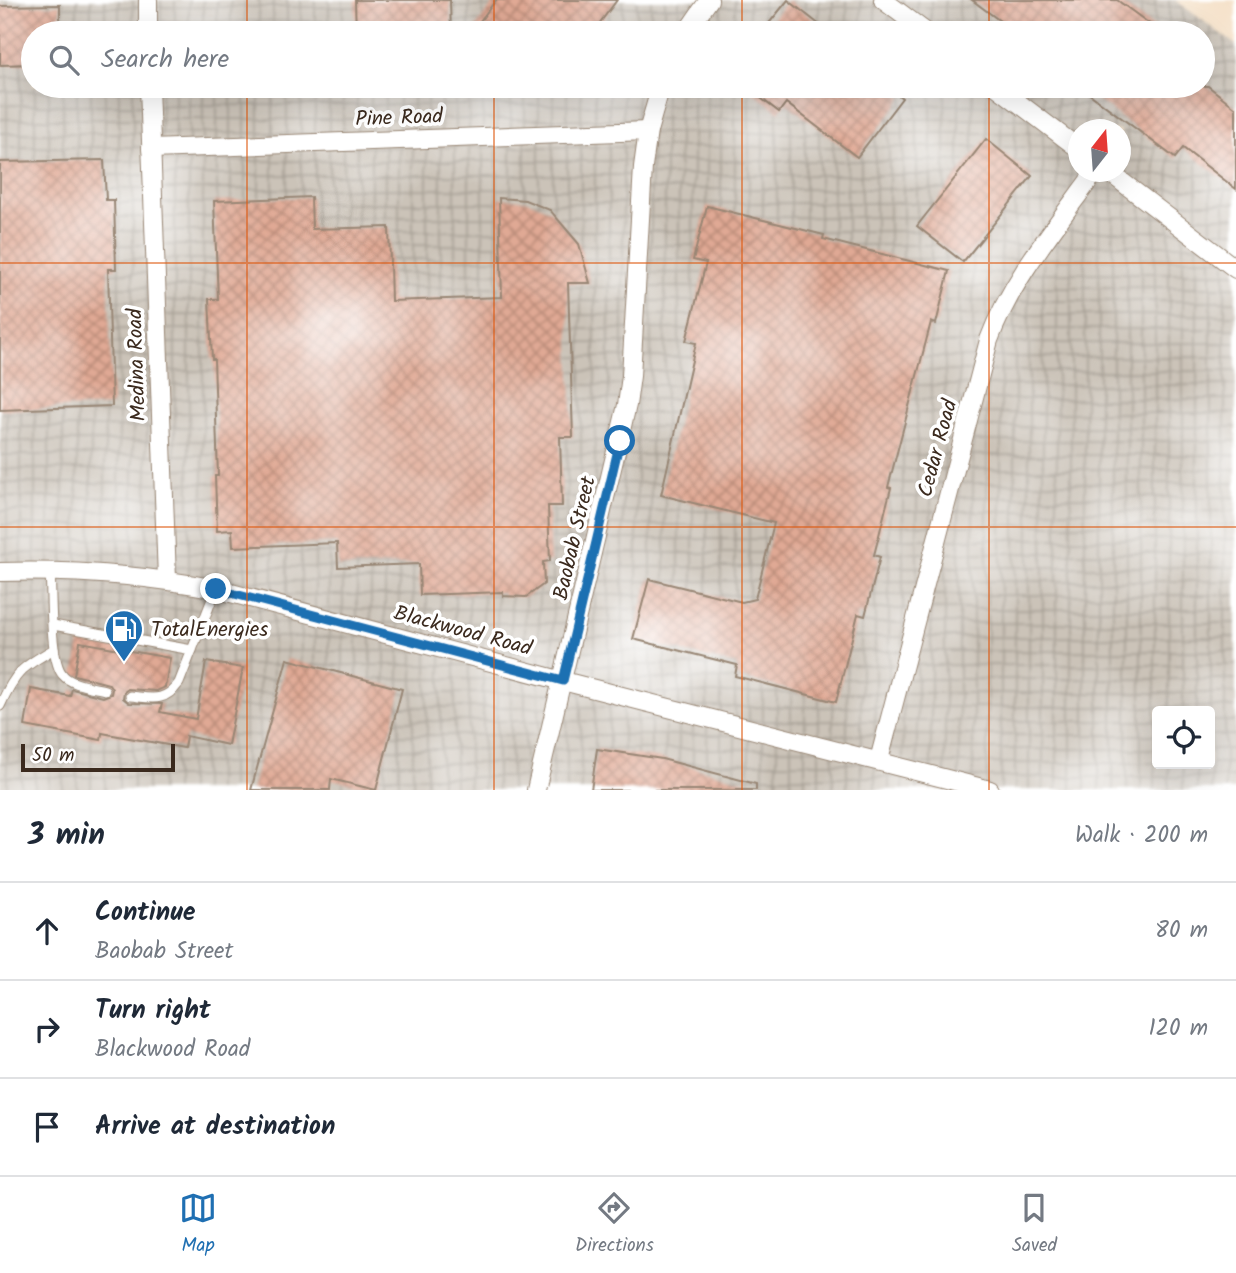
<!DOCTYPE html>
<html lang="en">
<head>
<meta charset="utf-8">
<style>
	:root { --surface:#fff; --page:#f6f6f7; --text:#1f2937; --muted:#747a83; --line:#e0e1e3; --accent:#1f6fb2 }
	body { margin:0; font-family:Kalam,sans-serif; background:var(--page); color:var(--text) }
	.controls { position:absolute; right:21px; bottom:21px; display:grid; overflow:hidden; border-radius:7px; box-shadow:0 7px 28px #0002 }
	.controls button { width:63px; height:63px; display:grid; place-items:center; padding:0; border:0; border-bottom:2px solid var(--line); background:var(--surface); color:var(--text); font:35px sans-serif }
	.compass { position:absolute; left:1068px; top:119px; width:63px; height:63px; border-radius:50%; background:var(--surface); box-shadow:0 7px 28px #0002; rotate:17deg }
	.scale { position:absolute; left:21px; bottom:18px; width:154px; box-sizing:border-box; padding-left:7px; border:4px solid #3b2a1e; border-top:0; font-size:19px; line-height:24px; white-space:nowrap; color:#3b2a1e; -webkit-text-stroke:5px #fff; paint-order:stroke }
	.stop { position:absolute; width:21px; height:21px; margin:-16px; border:5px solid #1f6fb2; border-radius:50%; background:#fff }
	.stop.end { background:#1f6fb2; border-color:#fff; box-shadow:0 2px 7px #0008 }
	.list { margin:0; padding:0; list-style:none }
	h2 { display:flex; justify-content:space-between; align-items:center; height:91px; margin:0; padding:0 28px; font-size:30px }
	h2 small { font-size:23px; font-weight:400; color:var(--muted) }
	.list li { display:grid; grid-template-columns:46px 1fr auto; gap:21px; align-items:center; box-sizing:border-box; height:98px; padding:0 28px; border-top:2px solid var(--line) }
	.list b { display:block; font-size:26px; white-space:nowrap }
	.list p { margin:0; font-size:23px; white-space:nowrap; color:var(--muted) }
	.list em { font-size:23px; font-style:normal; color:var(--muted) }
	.icon { flex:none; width:38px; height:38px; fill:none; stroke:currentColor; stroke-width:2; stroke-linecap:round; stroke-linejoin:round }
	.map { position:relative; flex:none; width:1236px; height:790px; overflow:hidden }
	.search { position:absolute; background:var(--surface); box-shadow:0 7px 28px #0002; left:21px; right:21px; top:21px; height:77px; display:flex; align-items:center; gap:18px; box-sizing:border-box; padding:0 24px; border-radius:38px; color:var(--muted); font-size:26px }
	.sheet { height:385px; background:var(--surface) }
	nav { display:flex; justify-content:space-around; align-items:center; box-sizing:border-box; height:98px; border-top:2px solid var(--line); background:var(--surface); font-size:19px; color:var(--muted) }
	nav a { display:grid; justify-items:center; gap:4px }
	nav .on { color:var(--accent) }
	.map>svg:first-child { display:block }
	.industrial { fill:url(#industrial-grid); fill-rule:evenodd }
	.building { fill:url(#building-cross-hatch) }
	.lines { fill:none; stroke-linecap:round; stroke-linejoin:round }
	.service-casing { stroke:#988674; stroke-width:11 }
	.minor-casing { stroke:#988674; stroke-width:20 }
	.service { stroke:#fff; stroke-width:9 }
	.minor { stroke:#fff; stroke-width:18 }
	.route { stroke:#1f6fb2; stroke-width:9 }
	.grid { fill:none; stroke:#df570d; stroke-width:2; stroke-opacity:0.55 }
	.labels { text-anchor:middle; stroke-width:7; stroke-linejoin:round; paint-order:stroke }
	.street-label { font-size:21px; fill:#3b2a1e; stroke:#fff }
	.poi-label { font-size:21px; fill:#3b2a1e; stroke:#fff; text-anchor:start }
</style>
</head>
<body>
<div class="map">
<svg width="1236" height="790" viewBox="0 0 1236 790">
	<defs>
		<pattern id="industrial-grid" width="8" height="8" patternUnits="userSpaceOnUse" patternTransform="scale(1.75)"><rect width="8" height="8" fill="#cbc3b8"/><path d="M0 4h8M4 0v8" fill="none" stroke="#a69f95"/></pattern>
		<pattern id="building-cross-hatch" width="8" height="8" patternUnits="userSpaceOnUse" patternTransform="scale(1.75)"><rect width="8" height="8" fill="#e0a994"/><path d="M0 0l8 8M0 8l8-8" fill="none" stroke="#b78a78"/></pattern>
	</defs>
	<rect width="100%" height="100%" fill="#fff"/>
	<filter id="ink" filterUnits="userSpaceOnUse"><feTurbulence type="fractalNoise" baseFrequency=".0143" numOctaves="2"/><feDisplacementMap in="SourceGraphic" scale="14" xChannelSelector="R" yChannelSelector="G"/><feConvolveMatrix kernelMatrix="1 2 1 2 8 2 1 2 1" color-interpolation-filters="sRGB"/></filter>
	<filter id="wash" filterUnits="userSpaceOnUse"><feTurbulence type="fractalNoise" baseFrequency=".00686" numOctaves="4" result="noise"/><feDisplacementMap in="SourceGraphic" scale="28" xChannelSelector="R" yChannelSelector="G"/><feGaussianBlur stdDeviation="1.57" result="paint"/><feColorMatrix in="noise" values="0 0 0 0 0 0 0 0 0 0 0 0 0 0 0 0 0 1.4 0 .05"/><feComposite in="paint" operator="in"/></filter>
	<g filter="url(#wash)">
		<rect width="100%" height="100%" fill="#f5e2ca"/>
		<path class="industrial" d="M 0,0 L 1175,0 L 1236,45 L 1236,790 L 0,790 ZM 33,33 L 1203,33 L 1203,86 L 33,86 ZM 1078,130 L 1120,130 L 1120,172 L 1078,172 ZM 1157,711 L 1210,711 L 1210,764 L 1157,764 Z"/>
		<g id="blocks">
			<g class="building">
				<path d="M 355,0 L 450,0 L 451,33 L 356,33 Z"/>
				<path d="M 496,0 L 617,0 L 592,33 L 471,33 Z"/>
				<path d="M 788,0 L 830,33 L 761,33 Z"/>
				<path d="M 972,0 L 1117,0 L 1162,33 L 997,33 L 1004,24 Z"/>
				<path d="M 60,5 L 60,33 L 33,33 L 33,64 L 0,65 L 0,6 Z"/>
				<path d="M 745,86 L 887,86 L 902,98 L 857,157 L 786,103 L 779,112 Z"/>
				<path d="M 1079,86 L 1208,86 L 1236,108 L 1236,189 L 1183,148 L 1175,158 Z"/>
				<path d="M 986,139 L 1032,176 L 963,262 L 917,226 Z"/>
				<path d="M 104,160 L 106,200 L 114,200 L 116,269 L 108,269 L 112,406 L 0,410 L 0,162 Z"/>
				<path d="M 311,197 L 312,229 L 389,227 L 391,301 L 502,297 L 499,198 L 525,200 L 550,210 L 579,244 L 590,283 L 568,283 L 573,437 L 560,437 L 562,506 L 548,506 L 550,561 L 543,562 L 544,584 L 526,597 L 503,596 L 503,592 L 420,595 L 419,564 L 338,567 L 337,543 L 233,547 L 232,530 L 217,531 L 215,476 L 218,476 L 214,359 L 212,359 L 209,299 L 218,299 L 214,201 Z"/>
				<path d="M 707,206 L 824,235 L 823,239 L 949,271 L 936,324 L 931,322 L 888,487 L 891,488 L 874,555 L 880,557 L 865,616 L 858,614 L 836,702 L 735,676 L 737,665 L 633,639 L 649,579 L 742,602 L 755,599 L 774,523 L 661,495 L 696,343 L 686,341 L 706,263 L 693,260 Z"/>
				<path d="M 80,642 L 170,658 L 165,687 L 156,691 L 128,689 L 124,692 L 123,698 L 129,703 L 162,704 L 160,712 L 196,719 L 206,662 L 243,668 L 228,745 L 186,736 L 184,748 L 102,733 L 101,740 L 25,726 L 31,689 L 70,696 L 72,689 L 103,697 L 111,694 L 112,689 L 109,684 L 74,675 Z"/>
				<path d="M 287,659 L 402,689 L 376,790 L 331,779 L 330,790 L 251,790 Z"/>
				<path d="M 597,749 L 662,759 L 756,784 L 756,790 L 591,790 Z"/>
			</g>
		</g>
	</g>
	<g filter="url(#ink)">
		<use href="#blocks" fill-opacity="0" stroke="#988674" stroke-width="2"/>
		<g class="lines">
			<defs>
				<g id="service">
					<path d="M 50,571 C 52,593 49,661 63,675 C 71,685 93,687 105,690"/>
					<path d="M 53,625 L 192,650"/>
					<path d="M 130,696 C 152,698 164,703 179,683 L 216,589"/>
					<path d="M 0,706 C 15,672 22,667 54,649"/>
				</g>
				<g id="minor">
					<path d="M 883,0 L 927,33"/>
					<path d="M 148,33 L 148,0"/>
					<path d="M 686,33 L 709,0"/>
					<path d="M 149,86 L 167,579"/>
					<path d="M 996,86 L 1078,148"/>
					<path d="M 151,149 L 648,131"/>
					<path d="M 1109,172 L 1236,269"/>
					<path d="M 0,572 C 73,570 144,575 216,589 L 563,681 L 990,790"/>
					<path d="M 879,760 L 989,340 C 1012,278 1057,225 1095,172"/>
					<path d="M 536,790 L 627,405 L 631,376 L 643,167 L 648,131 L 661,86"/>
				</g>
			</defs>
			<use href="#service" class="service-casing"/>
			<use href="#minor" class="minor-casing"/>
			<use href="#service" class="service"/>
			<use href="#minor" class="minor"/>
		</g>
	</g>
	<g class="lines" filter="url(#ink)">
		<path class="route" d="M 216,589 L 563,681 L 620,441"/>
	</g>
	<path class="grid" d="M 247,0 L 247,33M 494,0 L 494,33M 742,0 L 742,33M 989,0 L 989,33M 247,86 L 247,790M 494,86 L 494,790M 742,86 L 742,790M 989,86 L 989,790M 0,263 L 1236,263M 0,527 L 1236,527"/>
	<defs>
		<symbol id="fuel-pin" viewBox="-11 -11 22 30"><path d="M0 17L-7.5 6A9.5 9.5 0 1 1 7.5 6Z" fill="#1f6fb2" stroke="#fff"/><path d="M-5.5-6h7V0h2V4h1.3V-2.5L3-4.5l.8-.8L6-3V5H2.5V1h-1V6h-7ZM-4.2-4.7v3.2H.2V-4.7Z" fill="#fff"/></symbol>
	</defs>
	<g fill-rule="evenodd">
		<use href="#fuel-pin" x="102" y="607" width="44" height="60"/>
	</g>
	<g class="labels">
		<g class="street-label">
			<text transform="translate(399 117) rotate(-2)" y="7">Pine Road</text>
			<text transform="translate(136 365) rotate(-92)" y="7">Medina Road</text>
			<text transform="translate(937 448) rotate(-75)" y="7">Cedar Road</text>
			<text transform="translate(574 538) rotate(-77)" y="7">Baobab Street</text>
			<text transform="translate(463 630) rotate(15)" y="7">Blackwood Road</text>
		</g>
		<g class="poi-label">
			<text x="151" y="636">TotalEnergies</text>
		</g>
	</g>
</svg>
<div class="controls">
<button><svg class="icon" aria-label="locate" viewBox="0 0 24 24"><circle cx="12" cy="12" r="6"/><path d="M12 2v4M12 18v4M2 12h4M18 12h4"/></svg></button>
</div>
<svg class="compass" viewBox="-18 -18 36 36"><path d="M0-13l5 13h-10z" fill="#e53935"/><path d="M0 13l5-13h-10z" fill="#747a83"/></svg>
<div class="scale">50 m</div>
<div class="stop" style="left:620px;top:441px"></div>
<div class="stop end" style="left:216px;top:589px"></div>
<div class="search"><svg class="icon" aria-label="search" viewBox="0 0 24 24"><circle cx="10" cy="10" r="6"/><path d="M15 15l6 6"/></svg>Search here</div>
</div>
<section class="sheet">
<h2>3 min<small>Walk · 200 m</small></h2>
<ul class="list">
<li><svg class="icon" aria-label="ahead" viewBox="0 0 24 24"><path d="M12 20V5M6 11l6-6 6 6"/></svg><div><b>Continue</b><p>Baobab Street</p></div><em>80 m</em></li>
<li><svg class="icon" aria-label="right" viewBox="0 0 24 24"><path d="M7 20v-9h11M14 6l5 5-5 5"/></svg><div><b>Turn right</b><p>Blackwood Road</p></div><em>120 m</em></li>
<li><svg class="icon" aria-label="arrive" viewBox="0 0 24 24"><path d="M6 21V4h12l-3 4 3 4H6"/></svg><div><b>Arrive at destination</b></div></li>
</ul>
</section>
<nav>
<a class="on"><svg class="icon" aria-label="map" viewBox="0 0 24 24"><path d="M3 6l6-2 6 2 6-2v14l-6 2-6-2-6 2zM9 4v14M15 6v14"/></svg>Map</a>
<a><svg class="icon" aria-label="directions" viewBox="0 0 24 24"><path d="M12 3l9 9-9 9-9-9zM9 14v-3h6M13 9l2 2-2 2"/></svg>Directions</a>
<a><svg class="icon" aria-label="saved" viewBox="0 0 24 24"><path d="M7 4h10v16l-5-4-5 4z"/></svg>Saved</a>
</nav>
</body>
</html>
